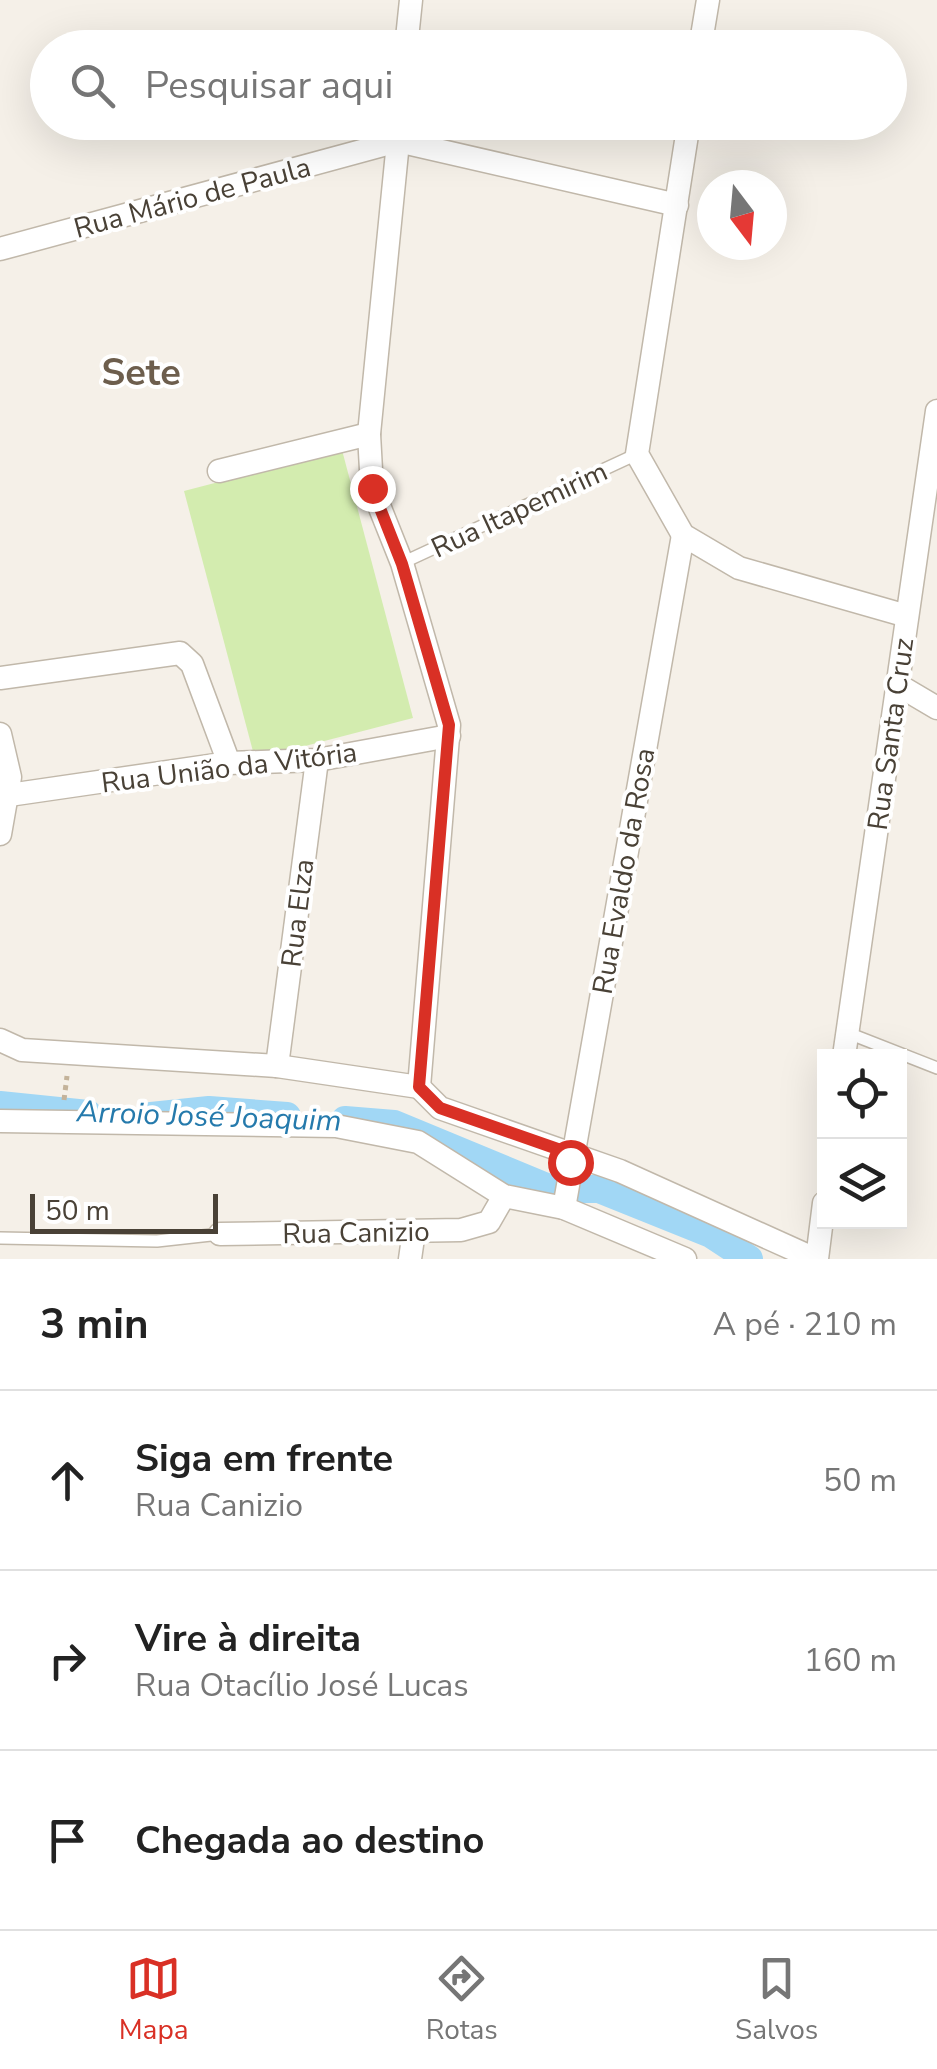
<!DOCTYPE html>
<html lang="pt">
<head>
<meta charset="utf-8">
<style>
	:root { --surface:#fff; --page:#f6f6f6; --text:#222; --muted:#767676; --line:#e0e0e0; --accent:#d93025 }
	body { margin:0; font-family:"Nunito Sans",sans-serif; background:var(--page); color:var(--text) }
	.controls { position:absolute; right:30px; bottom:30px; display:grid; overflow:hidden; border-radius:0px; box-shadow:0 10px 40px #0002 }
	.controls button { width:90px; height:90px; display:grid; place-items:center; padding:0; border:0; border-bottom:2px solid var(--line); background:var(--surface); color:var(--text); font:50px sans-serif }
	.compass { position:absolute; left:697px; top:170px; width:90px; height:90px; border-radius:50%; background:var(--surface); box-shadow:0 10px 40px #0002; rotate:164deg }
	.scale { position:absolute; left:30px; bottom:25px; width:188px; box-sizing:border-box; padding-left:10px; border:5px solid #494136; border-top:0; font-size:28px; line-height:35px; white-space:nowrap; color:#494136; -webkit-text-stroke:8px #fff; paint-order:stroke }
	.stop { position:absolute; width:30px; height:30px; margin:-22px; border:8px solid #d93025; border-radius:50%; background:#fff }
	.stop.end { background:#d93025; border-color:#fff; box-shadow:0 2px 10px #0008 }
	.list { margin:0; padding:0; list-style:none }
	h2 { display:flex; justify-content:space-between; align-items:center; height:130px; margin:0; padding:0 40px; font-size:42px }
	h2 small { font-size:32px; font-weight:400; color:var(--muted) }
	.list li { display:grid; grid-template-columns:65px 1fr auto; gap:30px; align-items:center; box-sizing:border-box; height:180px; padding:0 40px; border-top:2px solid var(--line) }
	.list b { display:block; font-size:38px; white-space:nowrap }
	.list p { margin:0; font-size:32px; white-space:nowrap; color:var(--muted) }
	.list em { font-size:32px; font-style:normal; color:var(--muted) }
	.icon { flex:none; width:55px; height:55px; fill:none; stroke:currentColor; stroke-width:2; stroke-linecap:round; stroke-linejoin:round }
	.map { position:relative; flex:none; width:937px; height:1259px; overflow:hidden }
	.search { position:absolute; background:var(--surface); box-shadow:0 10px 40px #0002; left:30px; right:30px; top:30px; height:110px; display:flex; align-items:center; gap:25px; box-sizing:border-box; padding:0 35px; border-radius:55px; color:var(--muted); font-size:38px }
	.sheet { height:670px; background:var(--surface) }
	nav { display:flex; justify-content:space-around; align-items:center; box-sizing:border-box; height:140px; border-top:2px solid var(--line); background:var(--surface); font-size:28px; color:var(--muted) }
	nav a { display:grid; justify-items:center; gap:5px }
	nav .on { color:var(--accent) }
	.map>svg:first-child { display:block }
	.green { fill:#d3ecaf }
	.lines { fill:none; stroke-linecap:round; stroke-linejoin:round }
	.canal { stroke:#a1d7f5; stroke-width:28 }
	.service-casing { stroke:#c1b8aa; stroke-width:14 }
	.minor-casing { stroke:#c1b8aa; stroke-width:25 }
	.path { stroke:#c4b39a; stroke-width:5; stroke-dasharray:5 5; stroke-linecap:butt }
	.service { stroke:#fff; stroke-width:11 }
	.minor { stroke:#fff; stroke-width:22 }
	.route { stroke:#d93025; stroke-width:12 }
	.labels { text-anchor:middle; stroke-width:8; stroke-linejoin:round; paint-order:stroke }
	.street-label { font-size:28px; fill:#494136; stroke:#fff }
	.water-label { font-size:30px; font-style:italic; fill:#257aac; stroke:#fff }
	.district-label { font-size:38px; font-weight:bold; fill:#6d5e4d; stroke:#fff }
</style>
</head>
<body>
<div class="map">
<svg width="937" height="1259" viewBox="0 0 937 1259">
	<rect width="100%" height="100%" fill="#f5f0e8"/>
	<path class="green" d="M 342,450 L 413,718 L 255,759 L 184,491 Z"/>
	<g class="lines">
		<g class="canal">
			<path d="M 0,1105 L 88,1114"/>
			<path d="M 151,1116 L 209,1110 L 287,1116"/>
			<path d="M 345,1120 L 394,1124 L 551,1189 L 599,1189 L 711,1234 L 749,1259"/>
		</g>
		<defs>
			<g id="service">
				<path d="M 402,563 L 637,454"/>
				<path d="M 848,1033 L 937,1068"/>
				<path d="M 0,1238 L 157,1241 L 220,1234"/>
			</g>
			<g id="minor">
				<path d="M 406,48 L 411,0"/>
				<path d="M 700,48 L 708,0"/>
				<path d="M 400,122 L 369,434 L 372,488 L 402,563 L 449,725 L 419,1087"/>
				<path d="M 689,122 L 637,454 L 683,535 L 739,568 L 907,616"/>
				<path d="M 0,249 L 398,141 L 677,205"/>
				<path d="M 219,471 L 369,434"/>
				<path d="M 0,678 L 180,653 L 192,664 L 229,763"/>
				<path d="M 898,685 L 937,708"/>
				<path d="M 0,734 L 10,777 L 0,834"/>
				<path d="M 9,795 L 229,763 L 317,760 L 449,736"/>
				<path d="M 0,1040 L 22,1050 L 277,1066 L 419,1087"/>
				<path d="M 844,1056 L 937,411"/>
				<path d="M 277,1066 L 317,760"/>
				<path d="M 419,1087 L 440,1108 L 620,1171 L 815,1259"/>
				<path d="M 0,1121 L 336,1126 L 418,1142 L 504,1196 L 564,1208 L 685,1259"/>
				<path d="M 564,1208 L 683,535"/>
				<path d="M 220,1234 L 461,1230 L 489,1222 L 504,1196"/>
				<path d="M 410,1259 L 414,1231"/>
				<path d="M 817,1259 L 824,1203"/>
			</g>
		</defs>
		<use href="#service" class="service-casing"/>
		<use href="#minor" class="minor-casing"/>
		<path class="path" d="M 64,1100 L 67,1076"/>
		<use href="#service" class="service"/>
		<use href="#minor" class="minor"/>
	</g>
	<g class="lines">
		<path class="route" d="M 372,488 L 402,564 L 449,725 L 419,1087 L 440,1108 L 572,1154 L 570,1162"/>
	</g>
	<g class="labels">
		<g class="street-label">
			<text transform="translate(192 197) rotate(-15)" y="10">Rua Mário de Paula</text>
			<text transform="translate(519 509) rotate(-25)" y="10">Rua Itapemirim</text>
			<text transform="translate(890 734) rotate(-82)" y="10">Rua Santa Cruz</text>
			<text transform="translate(229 767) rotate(-7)" y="10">Rua União da Vitória</text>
			<text transform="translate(623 871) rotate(-80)" y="10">Rua Evaldo da Rosa</text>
			<text transform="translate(297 913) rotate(-83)" y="10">Rua Elza</text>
			<text transform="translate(356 1232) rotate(-1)" y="10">Rua Canizio</text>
		</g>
		<g class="water-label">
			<text transform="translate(209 1116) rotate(2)" y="10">Arroio José Joaquim</text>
		</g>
		<g class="district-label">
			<text x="141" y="385">Sete</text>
		</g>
	</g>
</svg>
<div class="controls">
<button><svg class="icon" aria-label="locate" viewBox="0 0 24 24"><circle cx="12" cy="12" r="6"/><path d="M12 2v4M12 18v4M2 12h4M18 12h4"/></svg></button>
<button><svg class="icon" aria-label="layers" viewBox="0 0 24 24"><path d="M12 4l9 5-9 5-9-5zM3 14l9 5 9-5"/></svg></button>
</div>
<svg class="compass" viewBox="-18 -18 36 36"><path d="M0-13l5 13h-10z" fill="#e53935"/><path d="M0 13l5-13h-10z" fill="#767676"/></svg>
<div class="scale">50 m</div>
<div class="stop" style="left:570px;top:1162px"></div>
<div class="stop end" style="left:372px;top:488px"></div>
<div class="search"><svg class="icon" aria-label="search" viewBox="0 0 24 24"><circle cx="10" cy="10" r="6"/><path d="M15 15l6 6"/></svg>Pesquisar aqui</div>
</div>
<section class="sheet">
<h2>3 min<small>A pé · 210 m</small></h2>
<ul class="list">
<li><svg class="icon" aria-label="ahead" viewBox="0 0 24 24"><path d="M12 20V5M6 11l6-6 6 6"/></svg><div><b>Siga em frente</b><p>Rua Canizio</p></div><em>50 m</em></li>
<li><svg class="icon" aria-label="right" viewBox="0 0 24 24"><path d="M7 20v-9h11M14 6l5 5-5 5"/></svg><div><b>Vire à direita</b><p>Rua Otacílio José Lucas</p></div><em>160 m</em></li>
<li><svg class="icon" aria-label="arrive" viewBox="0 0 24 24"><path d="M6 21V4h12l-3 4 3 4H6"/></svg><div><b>Chegada ao destino</b></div></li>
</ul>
</section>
<nav>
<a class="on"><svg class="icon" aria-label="map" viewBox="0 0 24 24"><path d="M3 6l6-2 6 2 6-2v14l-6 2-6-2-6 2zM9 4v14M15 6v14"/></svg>Mapa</a>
<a><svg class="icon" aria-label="directions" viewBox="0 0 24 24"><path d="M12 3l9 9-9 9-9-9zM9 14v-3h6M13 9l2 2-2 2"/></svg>Rotas</a>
<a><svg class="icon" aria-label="saved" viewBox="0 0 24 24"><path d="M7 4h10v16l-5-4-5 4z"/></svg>Salvos</a>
</nav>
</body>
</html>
